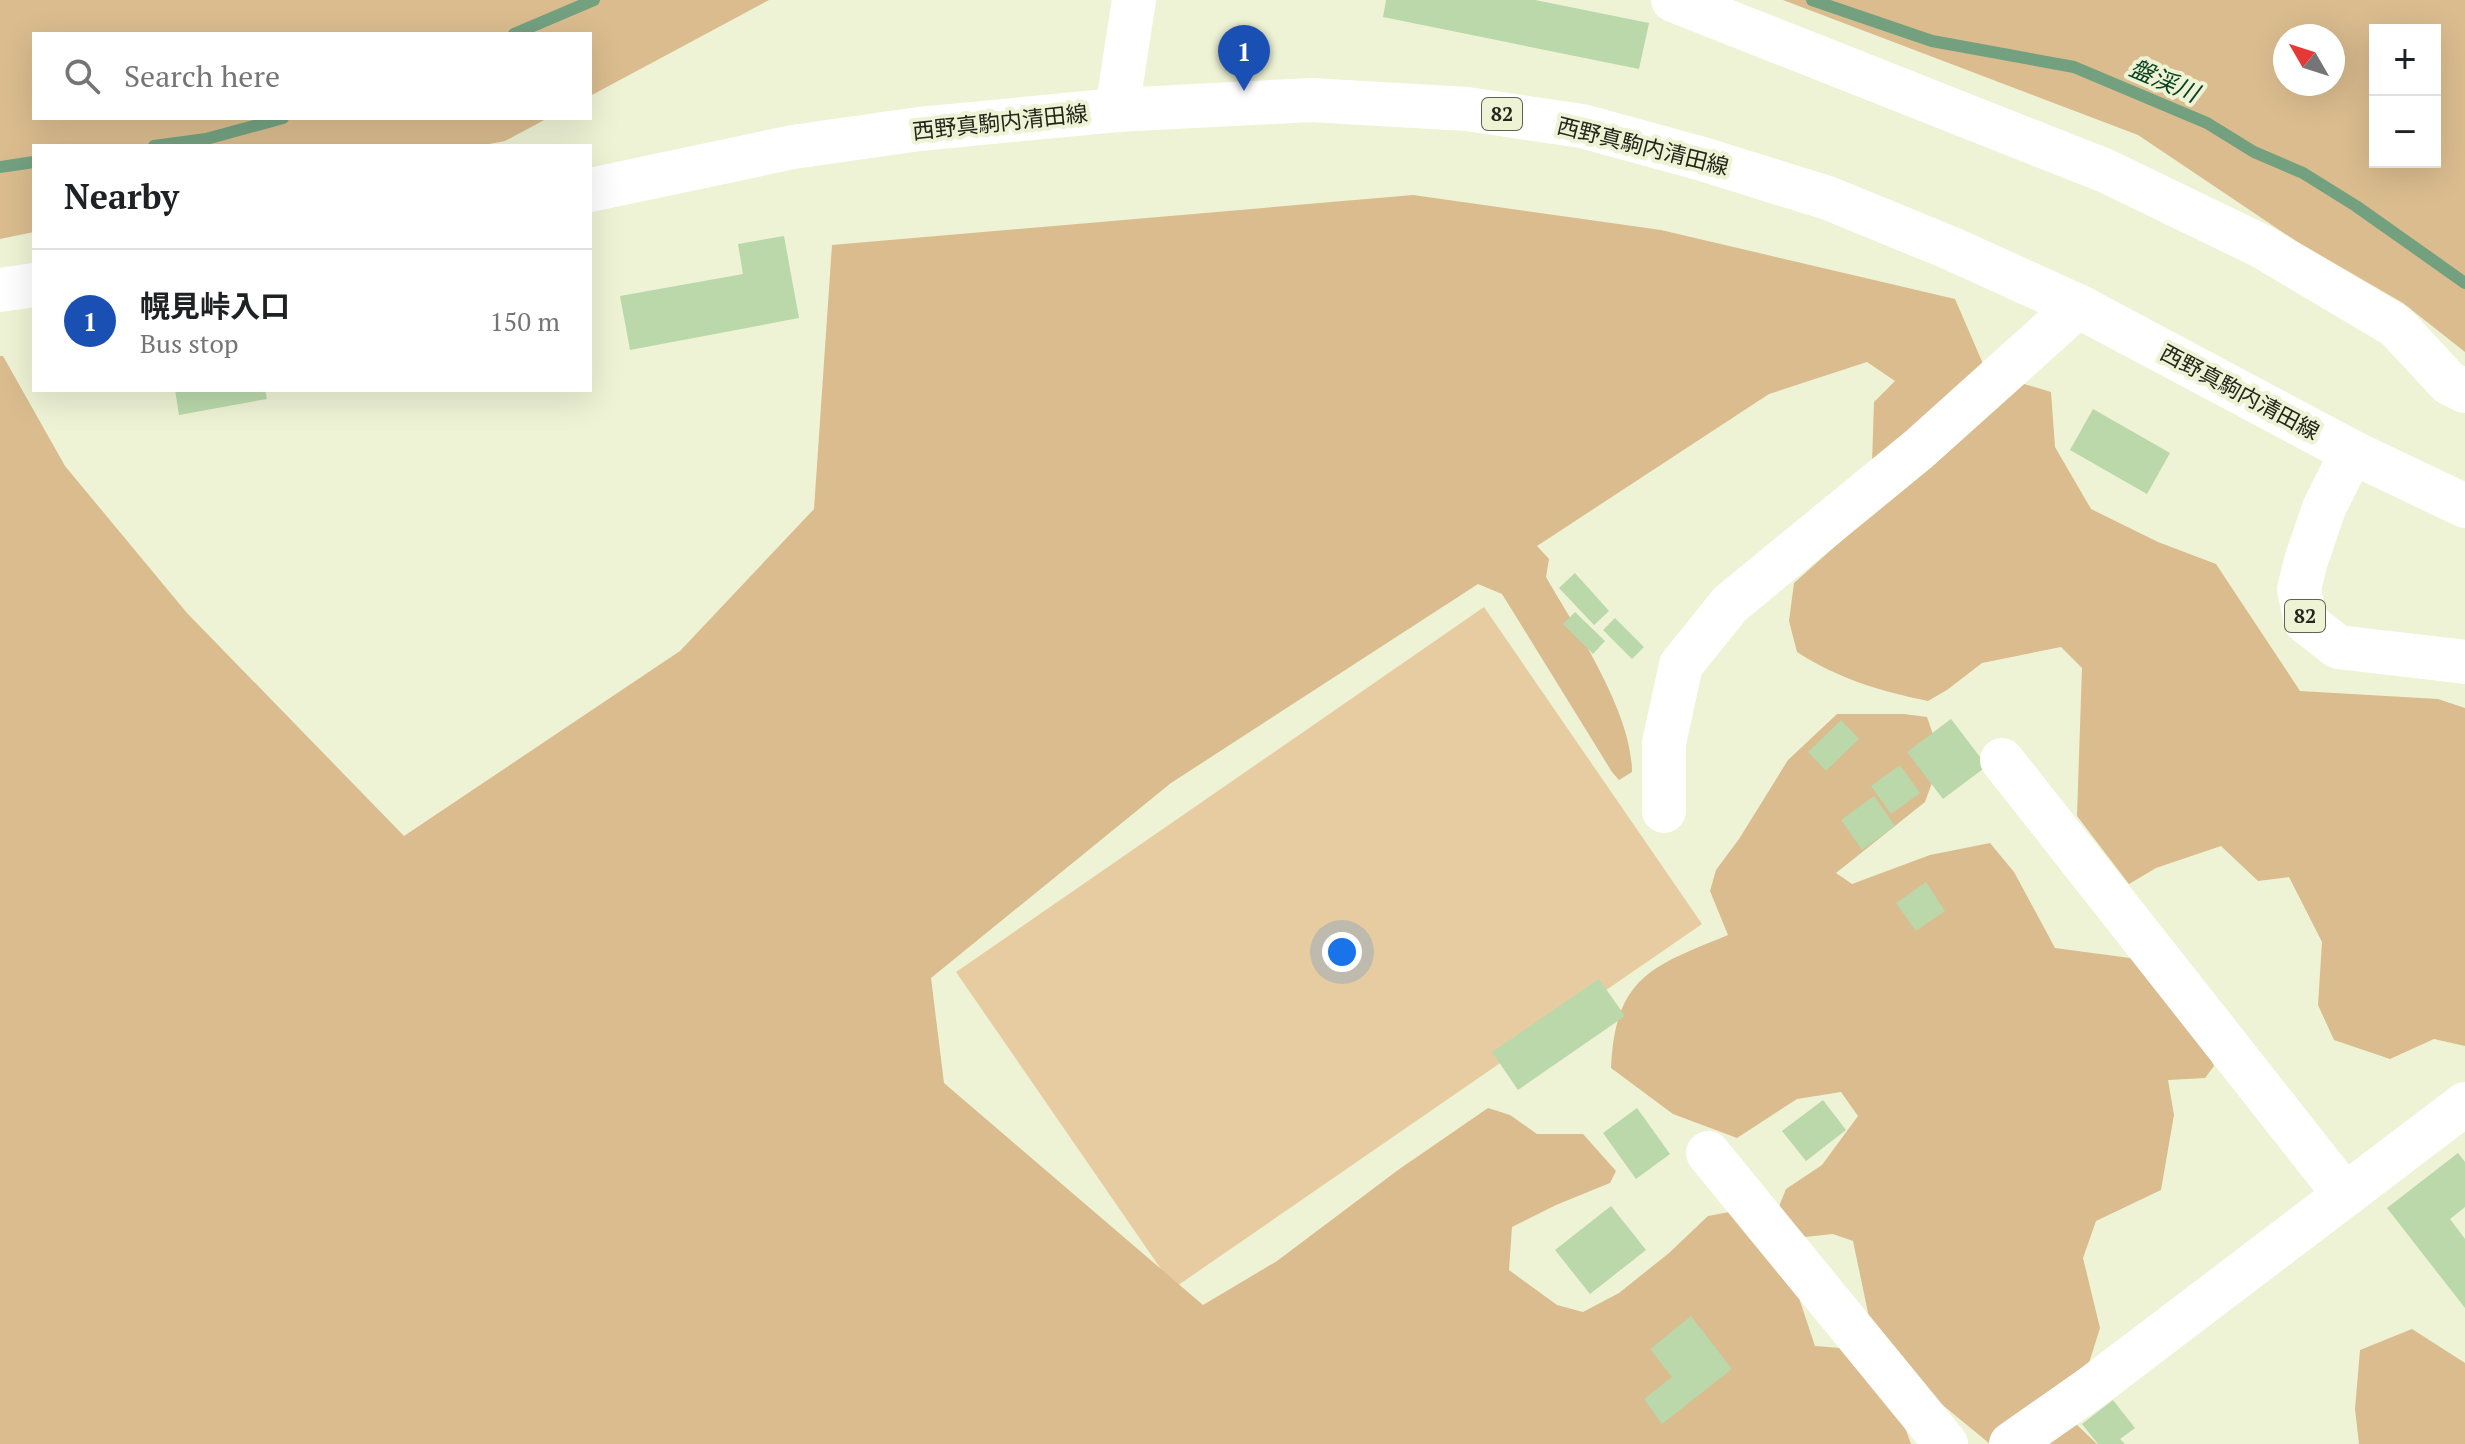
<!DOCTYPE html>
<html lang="en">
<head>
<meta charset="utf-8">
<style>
	:root { --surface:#fff; --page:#f2f2f2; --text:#202124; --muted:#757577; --line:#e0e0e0; --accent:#b45309 }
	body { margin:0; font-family:"PT Serif","Noto Sans JP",serif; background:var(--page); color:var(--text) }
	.controls { position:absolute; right:24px; top:24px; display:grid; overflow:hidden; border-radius:0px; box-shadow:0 8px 32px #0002 }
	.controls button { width:72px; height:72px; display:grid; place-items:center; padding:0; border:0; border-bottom:2px solid var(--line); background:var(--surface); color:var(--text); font:40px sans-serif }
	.compass { position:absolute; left:2273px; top:24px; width:72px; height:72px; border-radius:50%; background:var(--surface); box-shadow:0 8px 32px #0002; rotate:309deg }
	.you { position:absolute; left:1342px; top:952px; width:28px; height:28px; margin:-20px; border:6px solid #fff; border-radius:50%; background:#1a73e8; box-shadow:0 0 0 12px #1a73e833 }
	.badge { display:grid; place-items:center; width:52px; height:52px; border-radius:50%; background:var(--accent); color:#fff; font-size:26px; font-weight:700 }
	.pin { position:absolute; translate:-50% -66px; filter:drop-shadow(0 2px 4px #0008) }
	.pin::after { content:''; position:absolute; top:42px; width:28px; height:24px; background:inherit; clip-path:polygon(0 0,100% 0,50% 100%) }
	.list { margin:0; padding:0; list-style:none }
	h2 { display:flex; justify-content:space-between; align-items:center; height:104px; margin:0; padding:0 32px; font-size:34px }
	h2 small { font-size:26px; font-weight:400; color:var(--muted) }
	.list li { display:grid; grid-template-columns:52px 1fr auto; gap:24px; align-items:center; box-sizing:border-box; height:144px; padding:0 32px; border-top:2px solid var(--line) }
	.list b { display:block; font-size:30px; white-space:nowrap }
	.list p { margin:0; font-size:26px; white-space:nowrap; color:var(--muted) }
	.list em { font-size:26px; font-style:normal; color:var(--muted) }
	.icon { flex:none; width:44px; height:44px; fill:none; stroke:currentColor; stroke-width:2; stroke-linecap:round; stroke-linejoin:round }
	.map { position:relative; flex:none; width:2465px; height:1444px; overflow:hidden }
	.search { position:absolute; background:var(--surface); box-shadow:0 8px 32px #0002; left:32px; top:32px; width:560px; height:88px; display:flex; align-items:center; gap:20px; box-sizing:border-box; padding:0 28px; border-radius:0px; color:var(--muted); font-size:30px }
	.panel { position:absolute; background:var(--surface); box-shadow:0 8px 32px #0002; left:32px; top:144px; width:560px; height:248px; border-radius:0px }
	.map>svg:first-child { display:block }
	.green { fill:#e8cca1 }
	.forest { fill:#dabc8e; fill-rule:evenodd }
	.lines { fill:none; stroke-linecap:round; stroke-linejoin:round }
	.stream { stroke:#73a180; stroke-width:12 }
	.building { fill:#bad8aa }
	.minor { stroke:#fff; stroke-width:44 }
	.major { stroke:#fff; stroke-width:44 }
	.labels { text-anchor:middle; stroke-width:8; stroke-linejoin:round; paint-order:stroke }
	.shield { fill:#eef3d5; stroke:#606352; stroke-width:2 }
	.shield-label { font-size:20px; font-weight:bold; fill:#23251a }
	.street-label { font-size:22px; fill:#23251a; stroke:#eef3d5 }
	.water-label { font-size:24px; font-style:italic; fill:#043f1f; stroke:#eef3d5 }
</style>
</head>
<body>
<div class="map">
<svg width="2465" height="1444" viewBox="0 0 2465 1444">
	<rect width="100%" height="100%" fill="#eef3d5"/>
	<path class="green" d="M 1484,607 L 1702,924 L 1174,1288 L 956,972 Z"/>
	<g class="forest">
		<path d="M 0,0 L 769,0 L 590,96 L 590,34 L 34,34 L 34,118 L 548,118 L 505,141 L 479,146 L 34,146 L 34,232 L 0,239 Z"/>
		<path d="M 1783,0 L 2465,0 L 2465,352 L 2403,303 L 2296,241 L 2138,135 ZM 2375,30 L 2435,30 L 2435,162 L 2375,162 ZM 2285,36 L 2333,36 L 2333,84 L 2285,84 Z"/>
		<path d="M 1413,195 L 1661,230 L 1955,299 L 1987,373 L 2051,392 L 2055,447 L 2091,509 L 2158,542 L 2216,564 L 2300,691 L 2438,699 L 2465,708 L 2465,1046 L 2434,1039 L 2390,1059 L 2334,1040 L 2318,1005 L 2322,942 L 2289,877 L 2258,881 L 2221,846 L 2156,868 L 2129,884 L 2077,816 L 2082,668 L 2061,647 L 1982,663 L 1947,690 L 1928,701 C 1880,691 1839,679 1797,652 L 1789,621 L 1794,583 L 1877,509 L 1872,463 L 1874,402 L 1895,381 L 1867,362 L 1769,394 L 1537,546 L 1549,559 L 1546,577 C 1576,629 1632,712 1632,772 L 1619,780 L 1612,772 L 1502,594 L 1478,584 L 1171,783 L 931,978 L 944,1083 L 1203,1305 L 1277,1261 L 1398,1170 L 1488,1108 L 1510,1115 L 1537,1134 L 1583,1134 L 1616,1171 L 1610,1183 L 1556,1205 L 1512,1227 L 1509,1270 L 1557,1305 L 1583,1312 L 1619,1293 L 1669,1253 L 1708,1216 L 1740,1210 L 1799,1298 L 1815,1346 L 1840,1348 L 1871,1327 L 1853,1241 L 1833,1234 L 1795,1238 L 1776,1214 L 1786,1189 L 1822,1165 L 1858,1116 L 1841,1092 L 1797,1099 L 1737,1138 L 1673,1114 L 1611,1068 C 1615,976 1653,966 1728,935 L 1710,891 L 1716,870 L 1739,839 L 1788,760 L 1837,714 L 1904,714 L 1927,717 L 1941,758 L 1925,802 L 1836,873 L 1852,884 L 1930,855 L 1990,843 L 2014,872 L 2055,948 L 2145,960 L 2202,1039 L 2214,1066 L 2205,1078 L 2168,1080 L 2174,1115 L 2161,1190 L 2096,1221 L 2083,1258 L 2100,1328 L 2088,1366 L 2050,1399 L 2097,1444 L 1990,1444 L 1922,1388 L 1903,1422 L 1911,1444 L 0,1444 L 0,356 L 3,356 L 65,466 L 187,613 L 404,836 L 680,651 L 814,509 L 832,245 Z"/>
		<path d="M 2412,1329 L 2465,1363 L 2465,1444 L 2359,1444 L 2355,1409 L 2360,1350 Z"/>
	</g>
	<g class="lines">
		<g class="stream">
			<path d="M 1812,0 L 1932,41 L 2074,67 L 2207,123 L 2254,152 L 2303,173 L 2356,206 L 2465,283"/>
			<path d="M 514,34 L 594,0"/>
			<path d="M 154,146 L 206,139 L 283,118"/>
			<path d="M 0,167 L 34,162"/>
		</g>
	</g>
	<g class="building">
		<path d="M 1386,0 L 1535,0 L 1649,23 L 1639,69 L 1383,17 Z"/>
		<path d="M 784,236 L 799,318 L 630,350 L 620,296 L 743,274 L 738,244 Z"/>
		<path d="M 175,390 L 265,390 L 267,399 L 179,415 Z"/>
		<path d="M 2093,409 L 2170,453 L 2147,494 L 2070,450 Z"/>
		<path d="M 1575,573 L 1609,611 L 1594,625 L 1559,588 Z"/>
		<path d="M 1575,612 L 1605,641 L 1593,654 L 1563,624 Z"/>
		<path d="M 1615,618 L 1644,647 L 1632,659 L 1603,630 Z"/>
		<path d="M 1951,719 L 1987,766 L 1943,799 L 1907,752 Z"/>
		<path d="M 1841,720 L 1859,739 L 1826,771 L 1808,752 Z"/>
		<path d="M 1900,765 L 1920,793 L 1891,814 L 1871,786 Z"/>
		<path d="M 1874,796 L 1895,826 L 1862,850 L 1841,820 Z"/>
		<path d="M 1926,882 L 1945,911 L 1916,931 L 1896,903 Z"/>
		<path d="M 1599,979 L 1625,1016 L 1518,1090 L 1492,1052 Z"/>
		<path d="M 1823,1100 L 1846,1130 L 1806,1161 L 1782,1131 Z"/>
		<path d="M 1637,1108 L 1670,1154 L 1636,1179 L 1603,1133 Z"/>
		<path d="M 2458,1153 L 2465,1162 L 2465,1207 L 2450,1219 L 2465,1239 L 2465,1308 L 2387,1208 Z"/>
		<path d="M 1611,1206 L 1646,1250 L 1590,1294 L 1555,1250 Z"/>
		<path d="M 1691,1316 L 1732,1369 L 1662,1424 L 1644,1399 L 1672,1377 L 1650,1349 Z"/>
		<path d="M 2113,1400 L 2135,1428 L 2120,1439 L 2125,1444 L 2098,1444 L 2082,1424 Z"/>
	</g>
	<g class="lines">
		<g class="minor">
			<path d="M 1673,0 L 2106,171 L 2261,246 L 2396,326 L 2449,383 L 2465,391"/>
			<path d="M 1117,110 L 1134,0"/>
			<path d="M 2002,760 L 2345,1195"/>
			<path d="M 1664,811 L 1664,743 L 1681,665 L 1730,604 L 1919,449 L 2078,306"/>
			<path d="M 1708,1153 L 1946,1444"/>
			<path d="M 2011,1444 L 2091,1388 L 2465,1104"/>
		</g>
		<g class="major">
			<path d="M 590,190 L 793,147 L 919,129 L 1117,110 L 1311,100 L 1467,109 L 1582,126 L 1699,158 L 1828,198 L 1950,248 L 2078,306 L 2352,452 L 2465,506"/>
			<path d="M 0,290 L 34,285"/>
			<path d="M 2352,452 L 2324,508 L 2306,561 L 2299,589 L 2306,622 L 2338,647 L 2465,662"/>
		</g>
	</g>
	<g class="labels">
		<g class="shield">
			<rect x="1482" y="98" width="40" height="32" rx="6"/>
			<rect x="2285" y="600" width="40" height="32" rx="6"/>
		</g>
		<g class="shield-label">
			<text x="1502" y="121">82</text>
			<text x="2305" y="623">82</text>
		</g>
		<g class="street-label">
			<text transform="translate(1000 122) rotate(-6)" y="8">西野真駒内清田線</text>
			<text transform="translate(1643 146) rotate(14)" y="8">西野真駒内清田線</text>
			<text transform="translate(2240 392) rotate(28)" y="8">西野真駒内清田線</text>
		</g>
		<g class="water-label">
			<text transform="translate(2164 81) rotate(23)" y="8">盤渓川</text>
		</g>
	</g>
</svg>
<div class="controls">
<button>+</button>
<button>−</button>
</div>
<svg class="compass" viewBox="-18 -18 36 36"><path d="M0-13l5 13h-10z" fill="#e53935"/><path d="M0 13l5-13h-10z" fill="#757577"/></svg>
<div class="you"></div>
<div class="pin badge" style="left:1244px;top:91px;background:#1a4fb4">1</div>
<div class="search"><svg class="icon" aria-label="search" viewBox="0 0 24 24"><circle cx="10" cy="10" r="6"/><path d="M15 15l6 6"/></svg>Search here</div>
<section class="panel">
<h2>Nearby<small></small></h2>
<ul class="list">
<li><span class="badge" style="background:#1a4fb4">1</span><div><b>幌見峠入口</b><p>Bus stop</p></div><em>150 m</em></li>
</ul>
</section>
</div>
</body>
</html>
